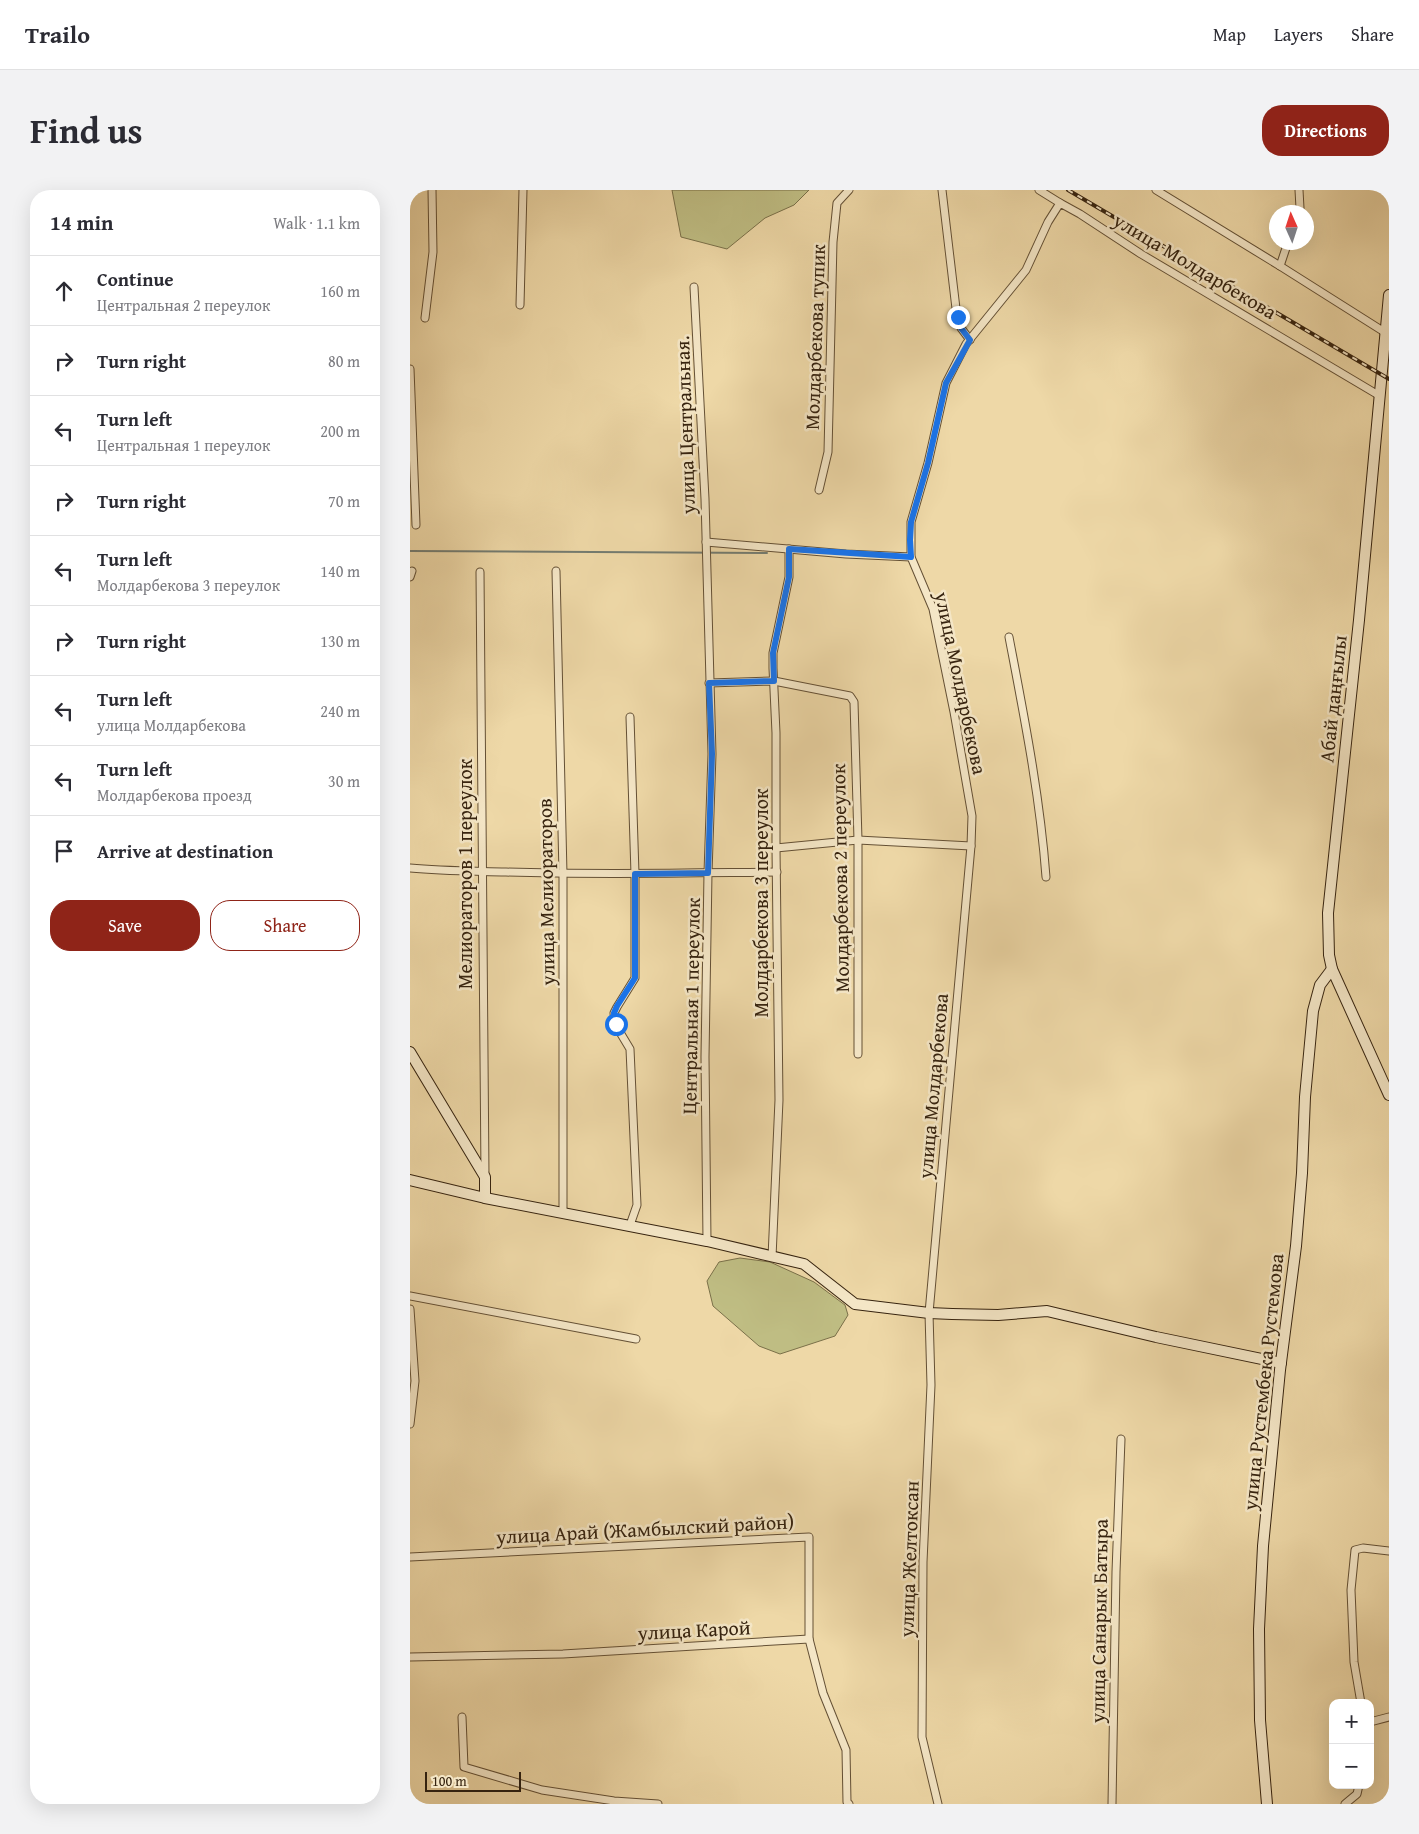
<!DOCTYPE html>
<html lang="en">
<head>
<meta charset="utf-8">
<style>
	:root { --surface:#fff; --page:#f2f2f3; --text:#2b2b33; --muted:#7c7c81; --line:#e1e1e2; --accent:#8f2418 }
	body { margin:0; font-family:"Gentium Book Plus",serif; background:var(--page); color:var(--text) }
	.controls { position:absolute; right:15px; bottom:15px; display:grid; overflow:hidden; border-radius:10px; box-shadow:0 5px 20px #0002 }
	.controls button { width:45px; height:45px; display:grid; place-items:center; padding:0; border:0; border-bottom:1px solid var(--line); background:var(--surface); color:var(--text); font:25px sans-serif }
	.compass { position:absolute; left:859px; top:15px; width:45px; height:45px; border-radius:50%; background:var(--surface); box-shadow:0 5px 20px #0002; rotate:357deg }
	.scale { position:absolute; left:15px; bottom:12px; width:96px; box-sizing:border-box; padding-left:5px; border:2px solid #36230f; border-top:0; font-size:14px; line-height:18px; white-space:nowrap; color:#36230f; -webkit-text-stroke:4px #f4e6c6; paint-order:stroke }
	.stop { position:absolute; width:15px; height:15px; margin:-11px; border:4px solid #1a73e8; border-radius:50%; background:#fff }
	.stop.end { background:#1a73e8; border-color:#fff; box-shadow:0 1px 5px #0008 }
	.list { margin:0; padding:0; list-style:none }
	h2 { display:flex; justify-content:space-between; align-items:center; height:65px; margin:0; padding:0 20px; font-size:21px }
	h2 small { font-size:16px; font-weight:400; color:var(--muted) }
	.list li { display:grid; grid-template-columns:32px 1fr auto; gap:15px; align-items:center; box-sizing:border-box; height:70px; padding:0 20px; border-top:1px solid var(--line) }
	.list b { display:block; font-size:19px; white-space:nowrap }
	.list p { margin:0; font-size:16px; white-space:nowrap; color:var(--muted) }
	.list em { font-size:16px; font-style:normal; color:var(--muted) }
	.actions { display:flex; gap:10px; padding:15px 20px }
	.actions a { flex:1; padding:11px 0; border:1px solid var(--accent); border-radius:20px; text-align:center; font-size:18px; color:var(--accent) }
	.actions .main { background:var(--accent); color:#fff }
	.icon { flex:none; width:28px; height:28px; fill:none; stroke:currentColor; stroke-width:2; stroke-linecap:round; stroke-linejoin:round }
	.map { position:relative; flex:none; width:979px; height:1614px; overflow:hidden; border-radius:20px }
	header { display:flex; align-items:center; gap:30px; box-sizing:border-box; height:70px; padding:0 25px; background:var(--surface); border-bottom:1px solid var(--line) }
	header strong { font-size:24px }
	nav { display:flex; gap:28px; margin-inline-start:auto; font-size:18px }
	.intro { display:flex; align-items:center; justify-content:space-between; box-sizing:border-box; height:120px; padding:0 30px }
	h1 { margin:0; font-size:35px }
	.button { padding:12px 22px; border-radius:20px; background:var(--accent); color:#fff; font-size:18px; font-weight:700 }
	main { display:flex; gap:30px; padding:0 30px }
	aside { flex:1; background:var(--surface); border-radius:20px; box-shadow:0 5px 20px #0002 }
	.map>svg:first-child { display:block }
	.green { fill:#bfbd83; stroke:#7a7049 }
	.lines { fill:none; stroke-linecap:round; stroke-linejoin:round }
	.stream { stroke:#747c71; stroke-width:2 }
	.street-casing { stroke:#645035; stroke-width:9 }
	.secondary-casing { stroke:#36230f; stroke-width:12 }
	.street { stroke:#f4e6c6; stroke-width:7 }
	.secondary { stroke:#f4e6c6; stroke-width:10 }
	.rail-casing { stroke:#36230f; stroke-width:4 }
	.rail { stroke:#f4e6c6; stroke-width:2; stroke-dasharray:5.5; stroke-linecap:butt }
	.route { stroke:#1a73e8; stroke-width:6 }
	.labels { text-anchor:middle; stroke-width:5; stroke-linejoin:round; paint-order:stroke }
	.street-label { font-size:20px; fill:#36230f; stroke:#f4e6c6 }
</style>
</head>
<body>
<header>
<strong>Trailo</strong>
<nav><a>Map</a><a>Layers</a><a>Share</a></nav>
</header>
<div class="intro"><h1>Find us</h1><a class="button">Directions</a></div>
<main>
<aside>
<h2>14 min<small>Walk · 1.1 km</small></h2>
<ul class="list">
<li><svg class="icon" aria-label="ahead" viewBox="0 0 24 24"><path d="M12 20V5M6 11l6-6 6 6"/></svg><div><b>Continue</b><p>Центральная 2 переулок</p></div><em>160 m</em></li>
<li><svg class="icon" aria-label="right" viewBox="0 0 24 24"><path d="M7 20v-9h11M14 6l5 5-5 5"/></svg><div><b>Turn right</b></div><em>80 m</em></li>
<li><svg class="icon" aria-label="left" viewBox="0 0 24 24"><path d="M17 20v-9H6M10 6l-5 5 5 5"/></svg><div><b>Turn left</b><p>Центральная 1 переулок</p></div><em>200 m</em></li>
<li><svg class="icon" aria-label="right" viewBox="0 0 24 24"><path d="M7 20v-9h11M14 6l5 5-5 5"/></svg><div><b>Turn right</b></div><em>70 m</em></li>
<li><svg class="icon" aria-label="left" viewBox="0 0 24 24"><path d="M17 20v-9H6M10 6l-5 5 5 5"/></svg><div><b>Turn left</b><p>Молдарбекова 3 переулок</p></div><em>140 m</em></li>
<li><svg class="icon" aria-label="right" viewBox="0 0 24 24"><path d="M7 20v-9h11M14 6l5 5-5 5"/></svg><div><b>Turn right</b></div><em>130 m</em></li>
<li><svg class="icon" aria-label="left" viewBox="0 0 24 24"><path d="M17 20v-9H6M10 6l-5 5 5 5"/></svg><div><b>Turn left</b><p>улица Молдарбекова</p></div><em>240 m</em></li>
<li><svg class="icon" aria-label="left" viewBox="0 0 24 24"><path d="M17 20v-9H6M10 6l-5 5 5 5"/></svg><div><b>Turn left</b><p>Молдарбекова проезд</p></div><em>30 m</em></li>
<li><svg class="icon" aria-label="arrive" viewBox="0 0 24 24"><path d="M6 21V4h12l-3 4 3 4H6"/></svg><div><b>Arrive at destination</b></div></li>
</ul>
<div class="actions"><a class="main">Save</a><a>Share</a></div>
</aside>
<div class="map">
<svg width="979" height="1614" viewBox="0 0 979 1614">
	<rect width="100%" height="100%" fill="#eed8a7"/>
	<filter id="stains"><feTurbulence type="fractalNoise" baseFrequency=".004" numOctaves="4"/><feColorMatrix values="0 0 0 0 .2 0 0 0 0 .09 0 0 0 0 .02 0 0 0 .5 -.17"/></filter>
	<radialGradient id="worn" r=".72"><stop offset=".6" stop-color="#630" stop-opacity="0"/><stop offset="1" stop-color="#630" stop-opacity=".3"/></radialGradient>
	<g class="green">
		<path d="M 262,0 L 399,0 L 384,15 L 355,28 L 317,59 L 271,47 Z"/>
		<path d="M 330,1068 L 360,1072 L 404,1092 L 435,1115 L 438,1125 L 425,1146 L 370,1164 L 349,1156 L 303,1116 L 297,1091 L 309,1072 Z"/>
	</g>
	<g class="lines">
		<path class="stream" d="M 0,361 L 357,363"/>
		<defs>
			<g id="street">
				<path d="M 532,0 L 547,127 L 551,138 L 560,150"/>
				<path d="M 629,0 L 650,13"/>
				<path d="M 746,0 L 870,76 L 976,143"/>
				<path d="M 889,22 L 890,18 L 889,0"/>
				<path d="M 870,76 L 878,52"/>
				<path d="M 284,97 L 295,309 L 302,564 L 298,683 L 295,867 L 297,1051"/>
				<path d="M 110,115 L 113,0"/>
				<path d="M 15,128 L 23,62 L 22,0"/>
				<path d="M 0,179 L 6,335"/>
				<path d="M 409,300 L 418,262 L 423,52 L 427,13 L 439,0"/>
				<path d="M 296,352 L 436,364 L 501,367"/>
				<path d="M 146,381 L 153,684 L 153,1023"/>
				<path d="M 70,382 L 75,986"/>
				<path d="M 0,387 L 2,381"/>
				<path d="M 599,447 C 614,526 630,606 636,687"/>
				<path d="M 299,493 L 364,491 L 440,506 L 444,512 L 448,650 L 448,864"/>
				<path d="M 366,658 L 448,650 L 561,656"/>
				<path d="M 0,678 C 32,681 63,681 96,682 C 186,685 276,683 367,682"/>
				<path d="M 220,1035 L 227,1015 L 220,859 L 205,834 L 204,823 L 207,817 L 225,788 L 225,684 L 220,527"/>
				<path d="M 362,1067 L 369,910 L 366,658 L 366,543 L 363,478 L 363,463 L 379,387 L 379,359"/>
				<path d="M 0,1106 L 226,1149"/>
				<path d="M 0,1119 L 5,1191 L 0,1234"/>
				<path d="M 0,1367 L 399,1347 L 399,1449"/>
				<path d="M 0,1467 L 153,1464 L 399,1449 L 413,1503 L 436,1560 L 437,1612 L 439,1614"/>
				<path d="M 951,1513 L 944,1472 L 941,1400 L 945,1360 L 953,1358 L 979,1361"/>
				<path d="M 52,1527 L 54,1577 L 132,1600 L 204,1611 L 248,1614"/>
				<path d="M 960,1532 L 979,1527"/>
				<path d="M 528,1614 L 512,1547 L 513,1372 L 521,1195 L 519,1123 L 561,656 L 562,626 L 544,522 L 523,419 L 501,367 L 501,332 L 518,273 L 536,193 L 556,154 L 616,80 L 638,32 L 650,13 L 670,24 L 731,64 L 970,206"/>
				<path d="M 702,1614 L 706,1382 L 711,1249"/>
				<path d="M 935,1614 L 947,1604 L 949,1595"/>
			</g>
			<g id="secondary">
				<path d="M 979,105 L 949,430 L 918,723 L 919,765 L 922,779 L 979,905"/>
				<path d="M 0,862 L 75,987 L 75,1008"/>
				<path d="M 0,990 L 75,1008 L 297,1051 L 394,1074 L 445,1114 L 519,1123 L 542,1124 L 588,1125 L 637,1121 L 746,1147 L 871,1173"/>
				<path d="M 857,1614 L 850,1530 L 849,1439 L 853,1356 L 870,1180 L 886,1056 L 892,983 L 895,907 L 903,821 L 910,795 L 922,779"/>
			</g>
		</defs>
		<use href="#street" class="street-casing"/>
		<use href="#secondary" class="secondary-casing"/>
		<use href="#street" class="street"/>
		<use href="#secondary" class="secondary"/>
		<defs>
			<path id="rail" d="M 658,0 L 979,189"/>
		</defs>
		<use href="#rail" class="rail-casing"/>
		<use href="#rail" class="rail"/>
	</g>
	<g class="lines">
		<path class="route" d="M 206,834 L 204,823 L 207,816 L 225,788 L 225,684 L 298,683 L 302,564 L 299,493 L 364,491 L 363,463 L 379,387 L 379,359 L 501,367 L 500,350 L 501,332 L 518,273 L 536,193 L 560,150 L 551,138 L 548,127"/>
	</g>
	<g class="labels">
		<g class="street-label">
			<text transform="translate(785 76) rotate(31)" y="7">улица Молдарбекова</text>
			<text transform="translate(405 147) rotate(-88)" y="7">Молдарбекова тупик</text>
			<text transform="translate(275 235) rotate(-92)" y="7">улица Центральная.</text>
			<text transform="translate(551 493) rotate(78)" y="7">улица Молдарбекова</text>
			<text transform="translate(923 509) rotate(-84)" y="7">Абай даңғылы</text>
			<text transform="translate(55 684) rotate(-90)" y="7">Мелиораторов 1 переулок</text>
			<text transform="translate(430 688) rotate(-91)" y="7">Молдарбекова 2 переулок</text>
			<text transform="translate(136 702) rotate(-91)" y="7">улица Мелиораторов</text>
			<text transform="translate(351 713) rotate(-90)" y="7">Молдарбекова 3 переулок</text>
			<text transform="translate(281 816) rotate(-89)" y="7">Центральная 1 переулок</text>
			<text transform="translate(523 896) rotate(-85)" y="7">улица Молдарбекова</text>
			<text transform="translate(853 1192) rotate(-84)" y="7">улица Рустембека Рустемова</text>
			<text transform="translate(235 1339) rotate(-3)" y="7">улица Арай (Жамбылский район)</text>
			<text transform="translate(499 1369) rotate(-88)" y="7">улица Желтоксан</text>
			<text transform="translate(689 1431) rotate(-89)" y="7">улица Санарык Батыра</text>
			<text transform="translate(284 1440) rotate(-3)" y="7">улица Карой</text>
		</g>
	</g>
	<rect width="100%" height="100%" filter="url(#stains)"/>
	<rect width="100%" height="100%" fill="url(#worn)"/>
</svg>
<div class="controls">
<button>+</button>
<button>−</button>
</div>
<svg class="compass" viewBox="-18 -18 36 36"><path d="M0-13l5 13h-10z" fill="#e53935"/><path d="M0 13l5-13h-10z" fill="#7c7c81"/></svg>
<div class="scale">100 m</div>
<div class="stop" style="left:206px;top:834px"></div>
<div class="stop end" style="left:548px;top:127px"></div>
</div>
</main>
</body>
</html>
